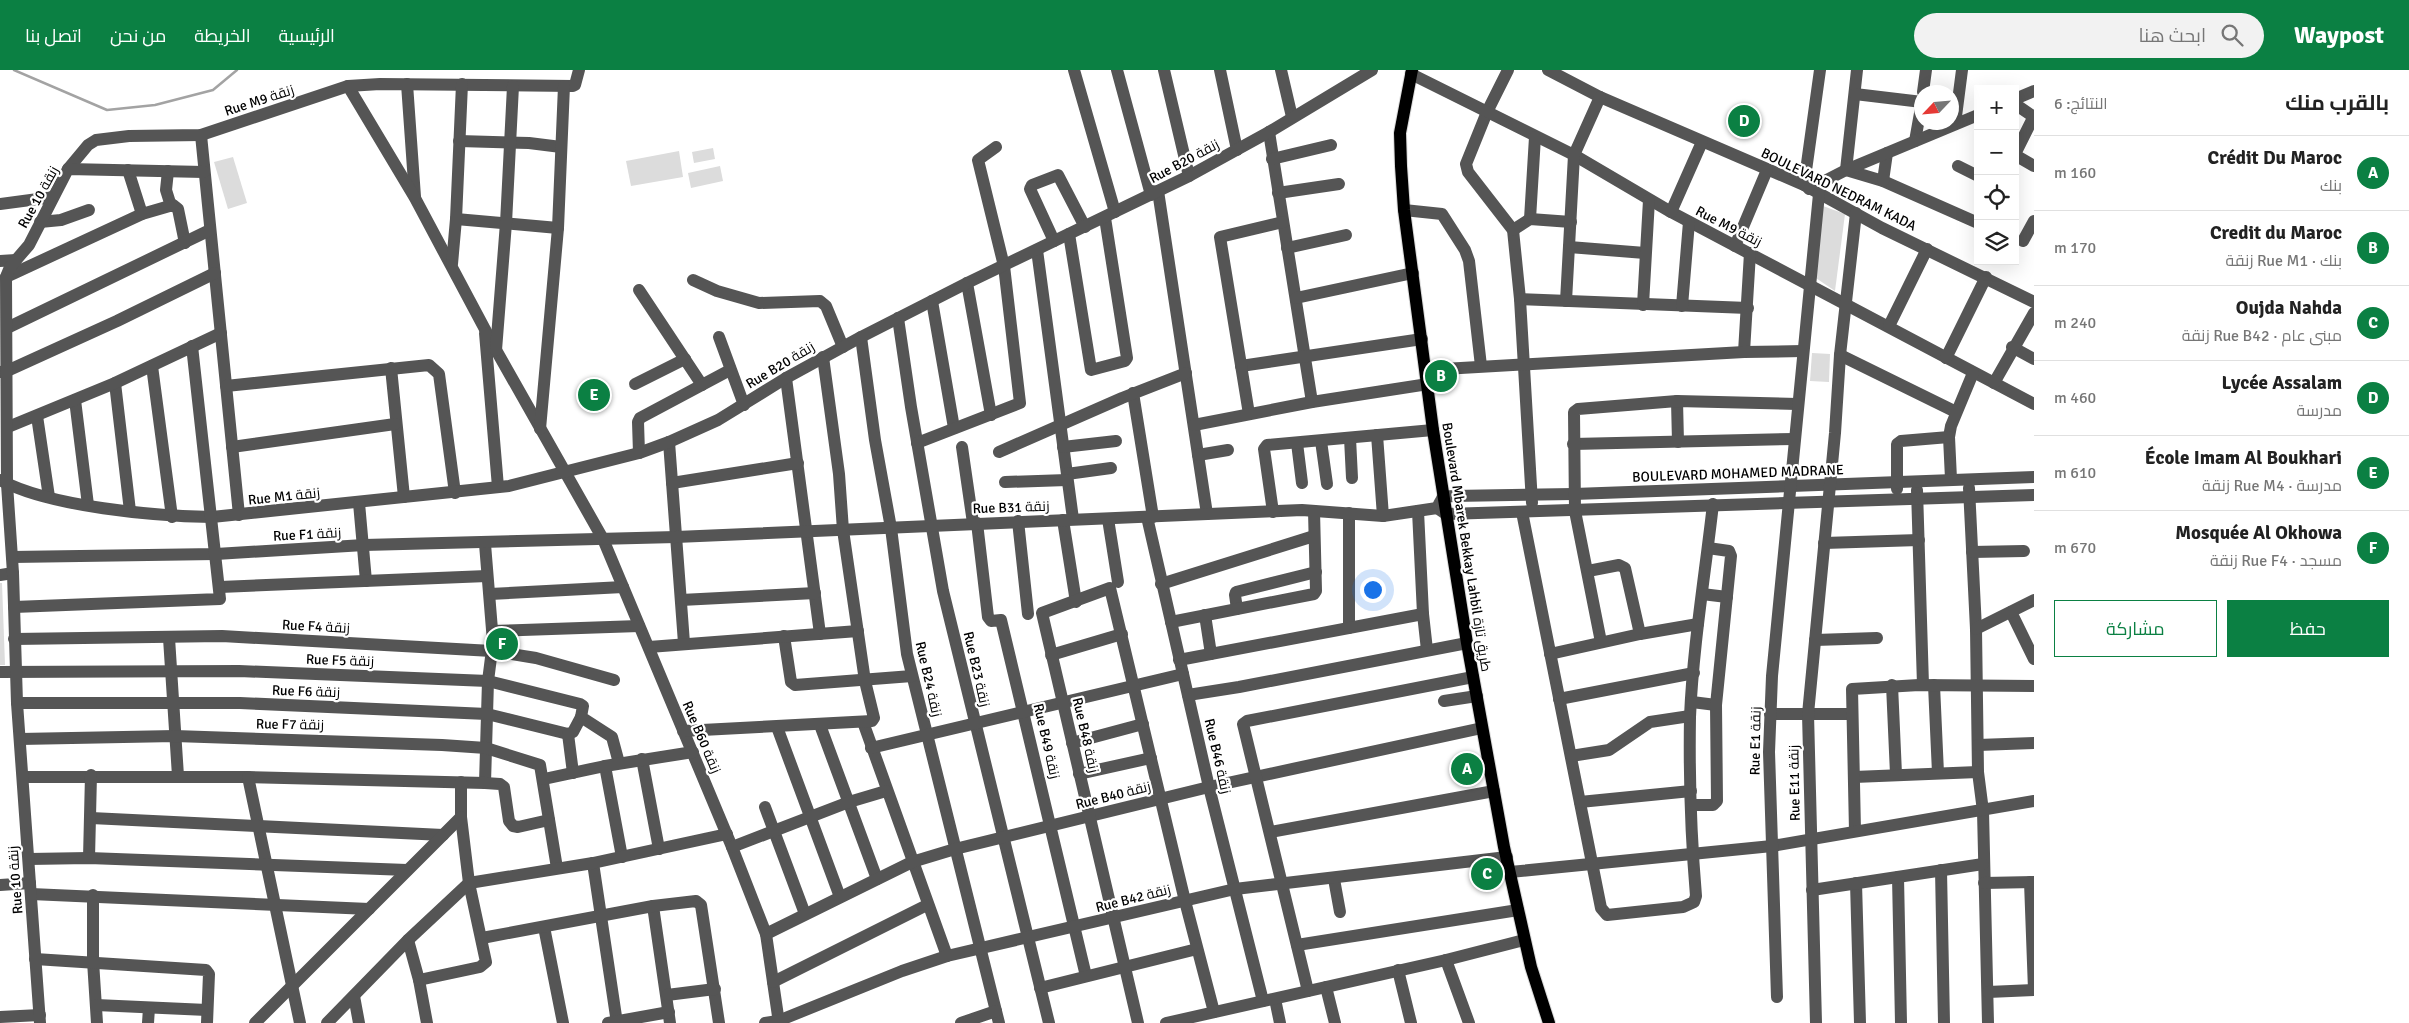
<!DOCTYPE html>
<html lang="ar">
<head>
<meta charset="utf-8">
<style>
	:root { --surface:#fff; --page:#f2f2f2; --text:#222; --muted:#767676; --line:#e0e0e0; --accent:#0b8043 }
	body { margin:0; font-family:Signika,Cairo,sans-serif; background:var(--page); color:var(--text); direction:rtl }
	.controls { position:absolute; right:15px; top:15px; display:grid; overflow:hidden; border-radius:0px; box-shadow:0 5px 20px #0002 }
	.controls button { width:45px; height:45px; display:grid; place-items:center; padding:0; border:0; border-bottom:1px solid var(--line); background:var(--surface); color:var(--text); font:25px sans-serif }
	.compass { position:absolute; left:1914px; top:15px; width:45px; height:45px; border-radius:50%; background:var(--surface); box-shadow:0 5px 20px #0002; rotate:244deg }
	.you { position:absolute; left:1372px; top:519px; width:18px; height:18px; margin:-12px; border:4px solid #fff; border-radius:50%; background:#1a73e8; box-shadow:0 0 0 8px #1a73e833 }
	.badge { display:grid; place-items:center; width:32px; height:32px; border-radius:50%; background:var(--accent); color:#fff; font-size:16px; font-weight:700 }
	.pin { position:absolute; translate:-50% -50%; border:2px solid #fff; box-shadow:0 1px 5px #0006 }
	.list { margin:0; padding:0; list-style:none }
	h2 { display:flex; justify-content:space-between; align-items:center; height:65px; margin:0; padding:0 20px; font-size:21px }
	h2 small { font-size:16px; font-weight:400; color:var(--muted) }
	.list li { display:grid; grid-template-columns:32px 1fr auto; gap:15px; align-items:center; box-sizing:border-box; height:75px; padding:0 20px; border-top:1px solid var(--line) }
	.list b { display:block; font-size:19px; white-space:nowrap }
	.list p { margin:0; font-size:16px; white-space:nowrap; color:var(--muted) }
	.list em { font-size:16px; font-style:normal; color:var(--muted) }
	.actions { display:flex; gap:10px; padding:15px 20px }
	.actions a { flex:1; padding:11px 0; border:1px solid var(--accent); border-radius:0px; text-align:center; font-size:18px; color:var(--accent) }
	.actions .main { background:var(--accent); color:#fff }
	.icon { flex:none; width:28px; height:28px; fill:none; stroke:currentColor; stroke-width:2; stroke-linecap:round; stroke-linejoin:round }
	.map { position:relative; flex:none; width:2034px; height:953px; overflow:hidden; direction:ltr }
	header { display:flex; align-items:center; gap:30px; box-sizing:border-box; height:70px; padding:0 25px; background:var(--accent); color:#fff }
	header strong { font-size:24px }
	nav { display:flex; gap:28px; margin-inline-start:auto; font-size:18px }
	.search { width:350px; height:45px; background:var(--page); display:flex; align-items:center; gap:12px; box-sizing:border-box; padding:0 18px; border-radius:28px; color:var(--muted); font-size:19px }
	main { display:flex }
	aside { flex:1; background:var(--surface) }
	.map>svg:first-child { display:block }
	.green { fill:#dcdcdc }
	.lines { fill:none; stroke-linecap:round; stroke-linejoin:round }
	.stream { stroke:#a3a3a3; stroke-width:2.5 }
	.major-casing { stroke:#dbdbdb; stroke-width:14 }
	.minor { stroke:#555; stroke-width:12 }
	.major { stroke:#000; stroke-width:12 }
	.labels { text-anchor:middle; stroke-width:4.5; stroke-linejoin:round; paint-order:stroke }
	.street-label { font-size:14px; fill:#000; stroke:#fff }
</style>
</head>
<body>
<header>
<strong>Waypost</strong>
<div class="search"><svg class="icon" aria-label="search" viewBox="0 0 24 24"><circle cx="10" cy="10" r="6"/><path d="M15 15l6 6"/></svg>ابحث هنا</div>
<nav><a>الرئيسية</a><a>الخريطة</a><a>من نحن</a><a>اتصل بنا</a></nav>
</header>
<main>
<aside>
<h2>بالقرب منك<small>النتائج: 6</small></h2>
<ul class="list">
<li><span class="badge">A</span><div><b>Crédit Du Maroc</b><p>بنك</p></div><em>160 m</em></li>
<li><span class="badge">B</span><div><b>Credit du Maroc</b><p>بنك · Rue M1 زنقة</p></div><em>170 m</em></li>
<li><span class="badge">C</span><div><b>Oujda Nahda</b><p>مبنى عام · Rue B42 زنقة</p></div><em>240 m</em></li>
<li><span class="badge">D</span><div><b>Lycée Assalam</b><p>مدرسة</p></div><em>460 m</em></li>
<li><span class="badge">E</span><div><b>École Imam Al Boukhari</b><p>مدرسة · Rue M4 زنقة</p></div><em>610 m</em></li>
<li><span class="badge">F</span><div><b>Mosquée Al Okhowa</b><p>مسجد · Rue F4 زنقة</p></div><em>670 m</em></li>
</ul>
<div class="actions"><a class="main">حفظ</a><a>مشاركة</a></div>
</aside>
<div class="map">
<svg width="2034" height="953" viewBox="0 0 2034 953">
	<rect width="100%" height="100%" fill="#fff"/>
	<g class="green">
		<path d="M 713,78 L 715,89 L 694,93 L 692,82 Z"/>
		<path d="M 679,81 L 683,107 L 631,116 L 626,91 Z"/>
		<path d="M 233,87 L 247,133 L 228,139 L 214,92 Z"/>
		<path d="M 720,96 L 723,111 L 691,118 L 688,103 Z"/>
		<path d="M 1823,136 L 1845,144 L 1835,221 L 1813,206 Z"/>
		<path d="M 1812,283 L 1830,284 L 1829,312 L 1810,311 Z"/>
		<path d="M 0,513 L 2,513 L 5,595 L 0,595 Z"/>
	</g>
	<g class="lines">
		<path class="stream" d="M 14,0 L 107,40 L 155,35 L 213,20 L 237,0"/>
		<defs>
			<path id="major" d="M 1412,0 L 1400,63 L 1401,96 L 1404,140 L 1433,360 L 1467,573 L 1504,777 L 1531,897 L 1549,953"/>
		</defs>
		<use href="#major" class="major-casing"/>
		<g class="minor">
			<path d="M 1074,0 L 1115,142"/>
			<path d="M 1117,0 L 1151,125"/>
			<path d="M 1164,0 L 1189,106"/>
			<path d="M 1220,0 L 1237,80"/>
			<path d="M 1281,0 L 1292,47"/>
			<path d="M 1508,0 L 1487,42 L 1466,94 L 1468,102 L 1513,160 L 1520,229 L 1532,433"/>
			<path d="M 1548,0 L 1600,27 L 1804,115 L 1882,158 L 2034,232"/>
			<path d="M 1857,0 L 1846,100 L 1883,111 L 1978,153"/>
			<path d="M 1411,4 L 1574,85 L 1671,142 L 2034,334"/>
			<path d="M 407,14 L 415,127"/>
			<path d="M 348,16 L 415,128 L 496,280 L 603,469 L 732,777 L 766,864 L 779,953"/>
			<path d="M 1923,22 L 1926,0"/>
			<path d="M 1855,24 L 1922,32"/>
			<path d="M 2015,29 L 2034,21"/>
			<path d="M 2015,34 L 2034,47"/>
			<path d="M 1955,54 L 1962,0"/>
			<path d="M 1269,62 L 1312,332"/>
			<path d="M 201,65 L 239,445"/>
			<path d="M 459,71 L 529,73 L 561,77"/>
			<path d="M 1915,71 L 1922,32"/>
			<path d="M 2015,84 L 2034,46"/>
			<path d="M 2015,85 L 2034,96"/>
			<path d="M 1272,89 L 1331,75"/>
			<path d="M 1958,96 L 1978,106"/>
			<path d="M 68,99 L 88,75 L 96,70 L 129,66 L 201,65 L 348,16 L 380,14 L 573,16 L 575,15 L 579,0"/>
			<path d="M 128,100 L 142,144"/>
			<path d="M 168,101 L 166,120 L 171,136"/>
			<path d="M 1883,111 L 1887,83"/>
			<path d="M 1804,115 L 1820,0"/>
			<path d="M 1809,119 L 1846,100 L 1978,45"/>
			<path d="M 1158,121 L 1207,444"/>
			<path d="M 1278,123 L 1339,114"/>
			<path d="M 0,134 L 53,127"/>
			<path d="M 1404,140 L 1442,144 L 1465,180 L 1469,191 L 1481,296"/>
			<path d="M 1671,142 L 1702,72"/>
			<path d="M 456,149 L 558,158"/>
			<path d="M 1530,149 L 1535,67"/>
			<path d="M 40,152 L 61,150 L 89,140"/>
			<path d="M 1513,160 L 1530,149 L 1571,152"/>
			<path d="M 1069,164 L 1091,300 L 1125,291 L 1127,288 L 1105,148"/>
			<path d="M 1054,171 L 1030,119 L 1032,115 L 1058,105 L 1085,157"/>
			<path d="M 2023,171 L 2034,151"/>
			<path d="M 1735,176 L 1767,100"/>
			<path d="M 1569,177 L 1645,183"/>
			<path d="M 1287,178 L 1346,165"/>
			<path d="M 1037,180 L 1073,449"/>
			<path d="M 0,191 L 16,190"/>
			<path d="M 452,194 L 456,149 L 462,14"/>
			<path d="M 6,207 L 142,144 L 173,135 L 178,139 L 185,173"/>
			<path d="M 693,210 L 717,221 L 759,233 L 820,231 L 826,236 L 843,277"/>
			<path d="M 967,213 L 991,345"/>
			<path d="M 639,220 L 702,315"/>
			<path d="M 1296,228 L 1413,203"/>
			<path d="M 1520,229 L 1748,238"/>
			<path d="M 932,231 L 954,358"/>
			<path d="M 1566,231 L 1574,85 L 1600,27"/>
			<path d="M 1643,235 L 1649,130"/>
			<path d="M 1682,236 L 1689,152"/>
			<path d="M 898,248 L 911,337 L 943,521 L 1049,953"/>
			<path d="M 1889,256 L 1927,179"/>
			<path d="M 7,258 L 210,160"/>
			<path d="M 485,263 L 498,417"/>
			<path d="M 719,267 L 744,335"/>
			<path d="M 861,267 L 875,370 L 891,458 L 907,584 L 999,953"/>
			<path d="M 2012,277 L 2034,289"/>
			<path d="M 496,280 L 506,153 L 513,16"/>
			<path d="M 1744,282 L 1750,183"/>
			<path d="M 1840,285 L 1956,342"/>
			<path d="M 1946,288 L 1986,207"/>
			<path d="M 152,296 L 172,447"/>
			<path d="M 1241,296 L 1422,269"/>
			<path d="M 391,298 L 404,427"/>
			<path d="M 1426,300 L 1744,282 L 1803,281"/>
			<path d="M 0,302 L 7,301 L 117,251 L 215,203"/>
			<path d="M 786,308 L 820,564"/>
			<path d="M 115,313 L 130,441"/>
			<path d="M 1994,313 L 2034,243"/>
			<path d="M 635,314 L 685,289"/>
			<path d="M 226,316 L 429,295 L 439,304 L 455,423"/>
			<path d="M 1133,323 L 1153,447"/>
			<path d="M 75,330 L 88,435"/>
			<path d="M 1677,331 L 1678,372"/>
			<path d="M 1249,344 L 1220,167 L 1283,152"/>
			<path d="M 37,346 L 49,427"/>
			<path d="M 1194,355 L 1312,332 L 1428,314"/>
			<path d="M 8,357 L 115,313 L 221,263"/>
			<path d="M 540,359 L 558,158 L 564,16"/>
			<path d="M 1377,365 L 1383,446"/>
			<path d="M 1350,368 L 1352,408"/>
			<path d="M 1321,371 L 1327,414"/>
			<path d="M 669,372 L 684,573"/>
			<path d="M 917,373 L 1020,333 L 1004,196 L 978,90 L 996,77"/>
			<path d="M 1297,373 L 1302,413"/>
			<path d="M 1573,374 L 1794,369"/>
			<path d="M 232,377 L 395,354"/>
			<path d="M 962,377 L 973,453"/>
			<path d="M 1063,377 L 1116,371"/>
			<path d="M 999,382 L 1122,328 L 1186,303"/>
			<path d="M 639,383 L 638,352 L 640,348 L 730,300"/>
			<path d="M 1198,385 L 1228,380"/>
			<path d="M 1067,404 L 1111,398"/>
			<path d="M 1951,409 L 1949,367 L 1951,356 L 1973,303"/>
			<path d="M 0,410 C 50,437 155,446 212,447 L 509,416 L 639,383 L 669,372 L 718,350 L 786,308 L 861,267 L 967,213 L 1189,106 L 1269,62 L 1372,0"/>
			<path d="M 1005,412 L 1067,410"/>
			<path d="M 672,413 L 798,393"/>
			<path d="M 1969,418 L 1976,559 L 1978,702 L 1983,741 L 1988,953"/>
			<path d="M 1897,419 L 1897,374 L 1901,371 L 1949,367"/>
			<path d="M 1917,420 L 1923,615"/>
			<path d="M 359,433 L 366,511"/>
			<path d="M 1439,434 L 1443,427 L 1453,426 L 1574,424 L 2034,407"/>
			<path d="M 1418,441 L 1423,544 L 1427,580"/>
			<path d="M 1273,442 L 1264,379 L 1267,375 L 1433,360"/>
			<path d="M 1522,442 L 1601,838 L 1607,845 L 1683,837 L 1694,832 L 1696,826 C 1691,767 1689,707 1690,647 C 1693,576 1705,505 1713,434"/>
			<path d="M 1349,443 L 1349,558"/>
			<path d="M 1147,447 L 1209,717 L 1263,931"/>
			<path d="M 1108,449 L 1118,512"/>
			<path d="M 1063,450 L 1076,532"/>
			<path d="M 1018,451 L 1028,544"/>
			<path d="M 977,453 L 988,547 L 991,551 L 1001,550 L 1086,906"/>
			<path d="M 1824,473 L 1919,470"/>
			<path d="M 485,474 L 493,572 L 488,611 L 485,713"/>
			<path d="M 1972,482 L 2024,481"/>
			<path d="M 12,487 L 216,484 L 364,475 L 676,467 L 1302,440 L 1383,446 L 1437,438 L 1446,444 L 2034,425"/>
			<path d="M 1588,501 L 1619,495 L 1625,498 L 1640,564"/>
			<path d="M 0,505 L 13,503"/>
			<path d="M 1161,514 L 1314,466"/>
			<path d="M 220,517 L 487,506"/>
			<path d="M 490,524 L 623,517"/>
			<path d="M 1702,524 L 1727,527"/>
			<path d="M 681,530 L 815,523"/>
			<path d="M 14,537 L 220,529 L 192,276"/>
			<path d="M 1237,539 L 1235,525 L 1236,522 L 1316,502"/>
			<path d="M 2011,542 L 2034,589"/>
			<path d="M 1205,545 L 1211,584"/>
			<path d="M 1171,552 L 1314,524 L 1316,521 L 1314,441"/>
			<path d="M 1976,559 L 2034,530"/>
			<path d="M 493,561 L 639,556"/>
			<path d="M 784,566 L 791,612 L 795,615 L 912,606"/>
			<path d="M 169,568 L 178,706"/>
			<path d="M 14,569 L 222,566 L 492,581 L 536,588 L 614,610"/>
			<path d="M 1815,570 L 1877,568"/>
			<path d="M 1601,572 L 1575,441 L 1574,342 L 1578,339 L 1677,331 L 1797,334"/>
			<path d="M 649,577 L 858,561"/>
			<path d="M 1550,584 L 1640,564 L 1698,554"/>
			<path d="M 1051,585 L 1122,564"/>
			<path d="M 1179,590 L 1423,544"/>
			<path d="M 0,602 L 239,601 L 488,611 L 580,634 L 583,636 L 581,647 L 612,667 L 619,693"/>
			<path d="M 1892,615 L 1896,704"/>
			<path d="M 1934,615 L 1938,703"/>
			<path d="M 1188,625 L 1239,617 L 1467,573"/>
			<path d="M 1559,629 L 1694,603"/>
			<path d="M 1444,631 L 1477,626"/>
			<path d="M 1692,632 L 1716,635"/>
			<path d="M 17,633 L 240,633 L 487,644 L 568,664 L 573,662 L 581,647"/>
			<path d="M 1770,644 L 1852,644"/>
			<path d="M 863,652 L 947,886"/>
			<path d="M 820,655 L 877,809"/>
			<path d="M 777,657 L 840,827"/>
			<path d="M 683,661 L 872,651 L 874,648 L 865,611 L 843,460 L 839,404 L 823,287"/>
			<path d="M 568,664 L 573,703"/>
			<path d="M 20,669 L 175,666 L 442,675 L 486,678 L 540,695 L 557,798"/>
			<path d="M 1072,673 L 1143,654"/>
			<path d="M 1978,675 L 2034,673"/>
			<path d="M 871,678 L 1183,604"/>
			<path d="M 1571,686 L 1609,680 L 1650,652 L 1690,646"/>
			<path d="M 642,689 L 659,779"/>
			<path d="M 605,696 L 622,787"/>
			<path d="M 1079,704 L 1151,688"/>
			<path d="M 24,707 L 248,707 L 485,713 L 500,714 L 504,717 L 509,751 L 513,756 L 518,757 L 549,750"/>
			<path d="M 248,707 L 300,953"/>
			<path d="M 1854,707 L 1978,702"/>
			<path d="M 544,709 L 605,696 L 693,682"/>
			<path d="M 1580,732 L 1691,721"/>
			<path d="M 1691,735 L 1713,735 L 1717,731 L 1716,635 L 1731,486 L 1729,481 L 1708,478"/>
			<path d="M 765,737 L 805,844"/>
			<path d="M 91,748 L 443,765"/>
			<path d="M 1855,761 L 1852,619 L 1919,615 L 2034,616"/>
			<path d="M 1270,762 L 1494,721"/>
			<path d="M 732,777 L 849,732 L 886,721"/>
			<path d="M 89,788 L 91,705"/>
			<path d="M 29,789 L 89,788 L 407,800"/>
			<path d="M 593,793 L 617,953"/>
			<path d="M 1941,800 L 1944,953"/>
			<path d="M 1510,802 L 1772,776 L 2034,731"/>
			<path d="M 1898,807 L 1901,953"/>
			<path d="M 1334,809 L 1340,842"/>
			<path d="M 2030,812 L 2034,920"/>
			<path d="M 1856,813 L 1860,953"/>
			<path d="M 1984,813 L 2034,812"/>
			<path d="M 0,815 L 30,813"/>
			<path d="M 1812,820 L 1983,794"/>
			<path d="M 31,824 L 369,839"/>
			<path d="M 93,825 L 93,891 L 97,953"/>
			<path d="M 653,836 L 670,953"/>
			<path d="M 544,857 L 563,953"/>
			<path d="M 766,864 L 912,792 L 955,779 L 1209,717 L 1482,658"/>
			<path d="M 482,868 L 653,836 L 696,831 L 701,835 L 719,953"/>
			<path d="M 408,870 L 419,910 L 427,953"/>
			<path d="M 1297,875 L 1518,840"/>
			<path d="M 35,889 L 206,900 L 209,904 L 207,953"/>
			<path d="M 1446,890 L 1469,953"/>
			<path d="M 1398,900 L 1411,953"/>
			<path d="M 419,910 L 480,897 L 486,892 L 469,813 L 461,747 L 461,712"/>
			<path d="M 773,912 L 927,835"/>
			<path d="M 1326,917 L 1335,953"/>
			<path d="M 1040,918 L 1197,879"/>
			<path d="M 1308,921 L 1243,654 L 1247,651 L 1473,607"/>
			<path d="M 1988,922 L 2034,920"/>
			<path d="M 667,925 L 715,919"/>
			<path d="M 354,926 L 359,953"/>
			<path d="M 1777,927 L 1769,682 L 1772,606 L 1819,124"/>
			<path d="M 1275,929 L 1280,953"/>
			<path d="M 96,935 L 207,940"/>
			<path d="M 0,947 L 40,945"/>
			<path d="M 40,953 L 17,633 L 13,503 L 7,414 L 6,207 L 10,197 L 29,175 L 68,99 L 204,102"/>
			<path d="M 148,953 L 149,938"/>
			<path d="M 255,953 L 461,747"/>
			<path d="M 327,953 L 408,870 L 469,813 L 593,793 L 727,764"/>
			<path d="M 608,953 L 669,942"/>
			<path d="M 765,953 L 778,951 L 902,901 L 947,886 L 1235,819 L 1507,787"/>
			<path d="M 961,953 L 996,941"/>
			<path d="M 1138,953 L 1042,543 L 1110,518 L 1185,831 L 1214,942"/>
			<path d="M 1166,953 L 1446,890 L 1524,870"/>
			<path d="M 1816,953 L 1808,644 L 1835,363 L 1840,285 L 1856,143"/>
		</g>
		<use href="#major" class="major"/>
	</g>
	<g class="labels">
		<g class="street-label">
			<text transform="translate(259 30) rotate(-18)" y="5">Rue M9 زنقة</text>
			<text transform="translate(1184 91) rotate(-28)" y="5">Rue B20 زنقة</text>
			<text transform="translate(1839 119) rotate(26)" y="5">BOULEVARD NEDRAM KADA</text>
			<text transform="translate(38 127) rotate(-61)" y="5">Rue 10 زنقة</text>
			<text transform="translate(1729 156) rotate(27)" y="5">Rue M9 زنقة</text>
			<text transform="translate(780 295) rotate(-31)" y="5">Rue B20 زنقة</text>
			<text transform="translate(1738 403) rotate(-2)" y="5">BOULEVARD MOHAMED MADRANE</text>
			<text transform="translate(284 426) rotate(-6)" y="5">Rue M1 زنقة</text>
			<text transform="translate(1011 437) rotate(-2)" y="5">Rue B31 زنقة</text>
			<text transform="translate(307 464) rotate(-3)" y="5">Rue F1 زنقة</text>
			<text transform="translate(1467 477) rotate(81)" y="5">Boulevard Mbarek Bekkay Lahbil طريق تازة</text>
			<text transform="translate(316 556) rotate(3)" y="5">Rue F4 زنقة</text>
			<text transform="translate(340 590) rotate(2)" y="5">Rue F5 زنقة</text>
			<text transform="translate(977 599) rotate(77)" y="5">Rue B23 زنقة</text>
			<text transform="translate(929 609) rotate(77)" y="5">Rue B24 زنقة</text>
			<text transform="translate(306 621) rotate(2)" y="5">Rue F6 زنقة</text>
			<text transform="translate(290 654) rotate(1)" y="5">Rue F7 زنقة</text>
			<text transform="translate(1086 665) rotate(77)" y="5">Rue B48 زنقة</text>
			<text transform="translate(702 667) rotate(67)" y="5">Rue B60 زنقة</text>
			<text transform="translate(1047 671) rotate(77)" y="5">Rue B49 زنقة</text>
			<text transform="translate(1755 671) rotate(-89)" y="5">Rue E1 زنقة</text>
			<text transform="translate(1218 686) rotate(77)" y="5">Rue B46 زنقة</text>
			<text transform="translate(1794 713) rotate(-91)" y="5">Rue E11 زنقة</text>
			<text transform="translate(1113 725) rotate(-14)" y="5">Rue B40 زنقة</text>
			<text transform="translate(15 810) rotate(-94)" y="5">Rue 10 زنقة</text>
			<text transform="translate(1133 828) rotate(-14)" y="5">Rue B42 زنقة</text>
		</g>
	</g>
</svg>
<div class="controls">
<button>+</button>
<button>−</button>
<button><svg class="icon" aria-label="locate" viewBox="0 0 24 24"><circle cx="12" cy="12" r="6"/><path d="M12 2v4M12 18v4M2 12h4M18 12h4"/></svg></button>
<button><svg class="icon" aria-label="layers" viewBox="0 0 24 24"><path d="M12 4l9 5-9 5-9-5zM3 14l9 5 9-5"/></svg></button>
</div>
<svg class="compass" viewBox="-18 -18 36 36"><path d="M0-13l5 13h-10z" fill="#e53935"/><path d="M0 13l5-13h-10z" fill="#767676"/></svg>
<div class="you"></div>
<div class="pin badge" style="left:1467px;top:699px">A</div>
<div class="pin badge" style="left:1441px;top:306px">B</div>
<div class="pin badge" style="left:1487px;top:804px">C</div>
<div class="pin badge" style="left:1744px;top:51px">D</div>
<div class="pin badge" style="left:594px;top:325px">E</div>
<div class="pin badge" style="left:502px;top:574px">F</div>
</div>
</main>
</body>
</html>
